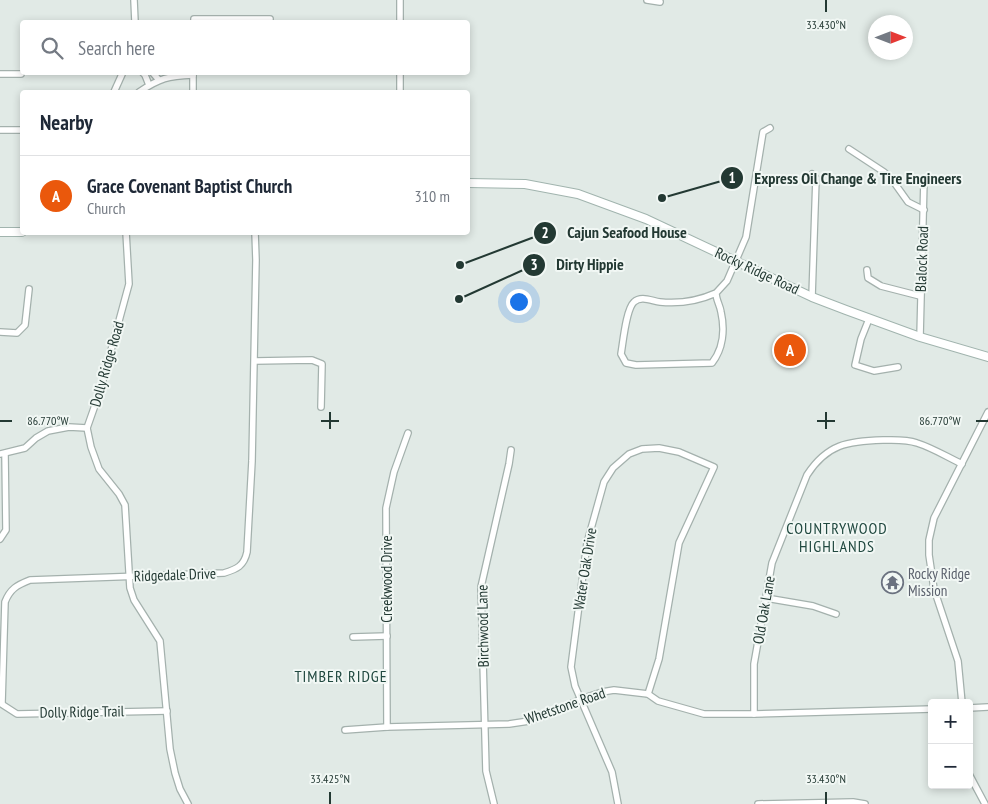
<!DOCTYPE html>
<html lang="en">
<head>
<meta charset="utf-8">
<style>
	:root { --surface:#fff; --page:#f2f2f3; --text:#1f2937; --muted:#747a83; --line:#e0e1e3; --accent:#ea580c }
	body { margin:0; font-family:"PT Sans Narrow",sans-serif; background:var(--page); color:var(--text) }
	.controls { position:absolute; right:15px; bottom:15px; display:grid; overflow:hidden; border-radius:5px; box-shadow:0 2px 8px #0003 }
	.controls button { width:45px; height:45px; display:grid; place-items:center; padding:0; border:0; border-bottom:1px solid var(--line); background:var(--surface); color:var(--text); font:25px sans-serif }
	.compass { position:absolute; left:868px; top:15px; width:45px; height:45px; border-radius:50%; background:var(--surface); box-shadow:0 2px 8px #0003; rotate:90deg }
	.you { position:absolute; left:518px; top:301px; width:18px; height:18px; margin:-12px; border:4px solid #fff; border-radius:50%; background:#1a73e8; box-shadow:0 0 0 8px #1a73e833 }
	.badge { display:grid; place-items:center; width:32px; height:32px; border-radius:50%; background:var(--accent); color:#fff; font-size:16px; font-weight:700 }
	.pin { position:absolute; translate:-50% -50%; border:2px solid #fff; box-shadow:0 1px 5px #0006 }
	.list { margin:0; padding:0; list-style:none }
	h2 { display:flex; justify-content:space-between; align-items:center; height:65px; margin:0; padding:0 20px; font-size:21px }
	h2 small { font-size:16px; font-weight:400; color:var(--muted) }
	.list li { display:grid; grid-template-columns:32px 1fr auto; gap:15px; align-items:center; box-sizing:border-box; height:80px; padding:0 20px; border-top:1px solid var(--line) }
	.list b { display:block; font-size:19px; white-space:nowrap }
	.list p { margin:0; font-size:16px; white-space:nowrap; color:var(--muted) }
	.list em { font-size:16px; font-style:normal; color:var(--muted) }
	.icon { flex:none; width:28px; height:28px; fill:none; stroke:currentColor; stroke-width:2; stroke-linecap:round; stroke-linejoin:round }
	.map { position:relative; flex:none; width:988px; height:804px; overflow:hidden }
	.search { position:absolute; background:var(--surface); box-shadow:0 2px 8px #0003; left:20px; top:20px; width:450px; height:55px; display:flex; align-items:center; gap:12px; box-sizing:border-box; padding:0 18px; border-radius:5px; color:var(--muted); font-size:19px }
	.panel { position:absolute; background:var(--surface); box-shadow:0 2px 8px #0003; left:20px; top:90px; width:450px; height:145px; border-radius:5px }
	.map>svg:first-child { display:block }
	.lines { fill:none; stroke-linecap:round; stroke-linejoin:round }
	.minor-casing { stroke:#a4b1ad; stroke-width:8 }
	.secondary-casing { stroke:#a1b4ae; stroke-width:10 }
	.minor { stroke:#fff; stroke-width:5.5 }
	.secondary { stroke:#fff; stroke-width:8 }
	.ticks { fill:none; stroke:#233933; stroke-width:2 }
	.labels { text-anchor:middle; stroke-width:4; stroke-linejoin:round; paint-order:stroke }
	.street-label { font-size:15px; fill:#233933; stroke:#f1f7f4 }
	.worship-label { font-size:15px; fill:#5b616d; stroke:#f1f7f4; text-anchor:start }
	.neighbourhood-label { font-size:16px; letter-spacing:1px; fill:#214940; stroke:#f1f7f4 }
	.ticks-label { font-size:12px; text-anchor:middle; fill:#233933; stroke:#f1f7f4; stroke-width:4; stroke-linejoin:round; paint-order:stroke }
	.leader { fill:none; stroke:#233933; stroke-width:2 }
	.callout-dot { fill:#233933; stroke:#f1f7f4; stroke-width:2 }
	.mark-label { font-size:15px; text-anchor:middle; font-weight:bold; fill:#fff }
	.callout-label { font-size:16px; text-anchor:middle; font-weight:bold; fill:#233933; stroke:#f1f7f4; stroke-width:4; stroke-linejoin:round; paint-order:stroke }
</style>
</head>
<body>
<div class="map">
<svg width="988" height="804" viewBox="0 0 988 804">
	<rect width="100%" height="100%" fill="#e1eae6"/>
	<g class="lines">
		<defs>
			<g id="minor">
				<path d="M 134,0 L 135,22"/>
				<path d="M 400,0 L 400,22"/>
				<path d="M 647,0 L 660,2"/>
				<path d="M 194,22 L 194,19 L 270,19"/>
				<path d="M 142,72 L 145,75 L 149,85"/>
				<path d="M 152,72 L 159,80"/>
				<path d="M 400,72 L 400,92"/>
				<path d="M 0,74 L 21,74"/>
				<path d="M 114,92 L 123,72"/>
				<path d="M 139,92 C 160,78 168,76 193,75"/>
				<path d="M 193,92 L 193,72"/>
				<path d="M 0,130 L 22,130"/>
				<path d="M 849,149 L 884,172 L 893,181 L 908,202 L 924,210"/>
				<path d="M 126,232 L 129,284 L 100,391 L 87,428 L 91,447 L 99,469 L 119,494 L 125,505 L 130,588 L 134,600 L 160,641 L 170,749 L 175,773 L 180,789 L 188,804"/>
				<path d="M 867,270 L 868,278 L 881,286 L 920,296"/>
				<path d="M 716,293 C 698,301 679,304 660,302 C 652,301 641,295 634,302 C 626,309 623,343 621,354 L 626,363 L 636,365 L 712,363 C 723,349 725,330 721,312 C 720,305 716,300 716,293 L 727,281 L 746,237 L 763,132 L 770,128"/>
				<path d="M 812,297 L 816,178 L 812,174"/>
				<path d="M 869,319 L 861,339 L 855,365 L 874,371 L 898,367"/>
				<path d="M 0,332 L 17,333 L 25,325 L 29,289"/>
				<path d="M 920,337 L 924,180"/>
				<path d="M 255,361 L 312,360 L 322,364 L 321,407"/>
				<path d="M 0,454 L 25,448 L 36,438 L 48,431 L 69,427 L 87,428"/>
				<path d="M 0,539 L 6,530 L 5,454"/>
				<path d="M 766,598 L 813,606 L 836,614"/>
				<path d="M 353,637 L 387,636"/>
				<path d="M 0,703 L 17,714 L 167,711"/>
				<path d="M 2,703 L 5,602 C 10,589 17,585 30,580 L 224,573 C 237,569 244,566 247,552 L 252,461 L 256,260 L 255,232"/>
				<path d="M 962,703 L 958,661 L 934,589 L 929,555 L 929,540 L 934,518 L 988,412"/>
				<path d="M 969,708 L 988,707"/>
				<path d="M 754,714 L 754,664 L 772,563 L 807,475 C 827,444 848,441 883,440 C 894,440 906,439 917,443 C 933,448 947,457 962,464"/>
				<path d="M 387,727 L 386,508 L 394,472 L 408,433"/>
				<path d="M 345,730 L 387,727 L 509,724 L 529,721 L 547,715 L 581,699 L 602,692 L 614,690 L 648,694 L 658,701 L 704,714 L 754,714 L 932,709"/>
				<path d="M 969,774 L 985,804"/>
				<path d="M 494,804 L 486,771 L 481,587 L 509,464 L 511,450"/>
				<path d="M 618,804 L 612,772 L 575,686 L 571,667 L 587,543 L 604,482 L 613,468 L 629,454 L 642,449 L 659,448 L 679,452 L 714,467 L 679,543 L 659,659 L 648,694"/>
				<path d="M 758,804 L 853,802 L 865,804"/>
			</g>
			<g id="secondary">
				<path d="M 468,183 L 525,184 L 578,194 L 646,219 L 812,297 L 846,310 L 920,337 L 988,357"/>
				<path d="M 0,232 L 22,232"/>
			</g>
		</defs>
		<use href="#minor" class="minor-casing"/>
		<use href="#secondary" class="secondary-casing"/>
		<use href="#minor" class="minor"/>
		<use href="#secondary" class="secondary"/>
	</g>
	<path class="ticks" d="M 826,0 L 826,12M 330,412 L 330,429M 826,412 L 826,429M 0,421 L 12,421M 321,421 L 339,421M 817,421 L 835,421M 976,421 L 988,421M 330,792 L 330,804M 826,792 L 826,804"/>
	<defs>
		<symbol id="temple-ring" viewBox="-11 -11 22 22"><circle r="9.5" fill="#f1f7f4" stroke="#6b7280" stroke-width="1.5"/><path d="M0-6L5-2H3V0L6.5 2.5H4V6H1.5V3h-3V6H-4V2.5H-6.5L-3 0V-2H-5Z" fill="#6b7280"/></symbol>
	</defs>
	<g fill-rule="evenodd">
		<use href="#temple-ring" x="880" y="570" width="25" height="25"/>
	</g>
	<g class="labels">
		<g class="street-label">
			<text transform="translate(922 259) rotate(-88)" y="5">Blalock Road</text>
			<text transform="translate(757 271) rotate(25)" y="5">Rocky Ridge Road</text>
			<text transform="translate(107 364) rotate(-74)" y="5">Dolly Ridge Road</text>
			<text transform="translate(585 569) rotate(-81)" y="5">Water Oak Drive</text>
			<text transform="translate(175 575) rotate(-2)" y="5">Ridgedale Drive</text>
			<text transform="translate(387 579) rotate(-90)" y="5">Creekwood Drive</text>
			<text transform="translate(764 610) rotate(-80)" y="5">Old Oak Lane</text>
			<text transform="translate(483 626) rotate(-91)" y="5">Birchwood Lane</text>
			<text transform="translate(565 706) rotate(-19)" y="5">Whetstone Road</text>
			<text transform="translate(82 712) rotate(-1)" y="5">Dolly Ridge Trail</text>
		</g>
		<g class="worship-label">
			<text x="908" y="579">Rocky Ridge<tspan x="908" dy="17">Mission</tspan></text>
		</g>
		<g class="neighbourhood-label">
			<text x="837" y="534">COUNTRYWOOD<tspan x="837" dy="18">HIGHLANDS</tspan></text>
			<text x="341" y="682">TIMBER RIDGE</text>
		</g>
	</g>
	<g class="ticks-label">
		<text x="826" y="29">33.430°N</text>
		<text x="940" y="425">86.770°W</text>
		<text x="48" y="425">86.770°W</text>
		<text x="330" y="783">33.425°N</text>
		<text x="826" y="783">33.430°N</text>
	</g>
	<path class="leader" d="M662 198L732 178M460 265L545 233M459 299L534 265"/>
	<g class="callout-dot">
		<circle cx="662" cy="198" r="5"/>
		<circle cx="460" cy="265" r="5"/>
		<circle cx="459" cy="299" r="5"/>
		<circle cx="732" cy="178" r="12"/>
		<circle cx="545" cy="233" r="12"/>
		<circle cx="534" cy="265" r="12"/>
	</g>
	<g class="mark-label">
		<text x="732" y="183">1</text>
		<text x="545" y="238">2</text>
		<text x="534" y="270">3</text>
	</g>
	<g class="callout-label">
		<text x="858" y="184">Express Oil Change &amp; Tire Engineers</text>
		<text x="627" y="238">Cajun Seafood House</text>
		<text x="590" y="270">Dirty Hippie</text>
	</g>
</svg>
<div class="controls">
<button>+</button>
<button>−</button>
</div>
<svg class="compass" viewBox="-18 -18 36 36"><path d="M0-13l5 13h-10z" fill="#e53935"/><path d="M0 13l5-13h-10z" fill="#747a83"/></svg>
<div class="you"></div>
<div class="pin badge" style="left:790px;top:350px">A</div>
<div class="search"><svg class="icon" aria-label="search" viewBox="0 0 24 24"><circle cx="10" cy="10" r="6"/><path d="M15 15l6 6"/></svg>Search here</div>
<section class="panel">
<h2>Nearby<small></small></h2>
<ul class="list">
<li><span class="badge">A</span><div><b>Grace Covenant Baptist Church</b><p>Church</p></div><em>310 m</em></li>
</ul>
</section>
</div>
</body>
</html>
